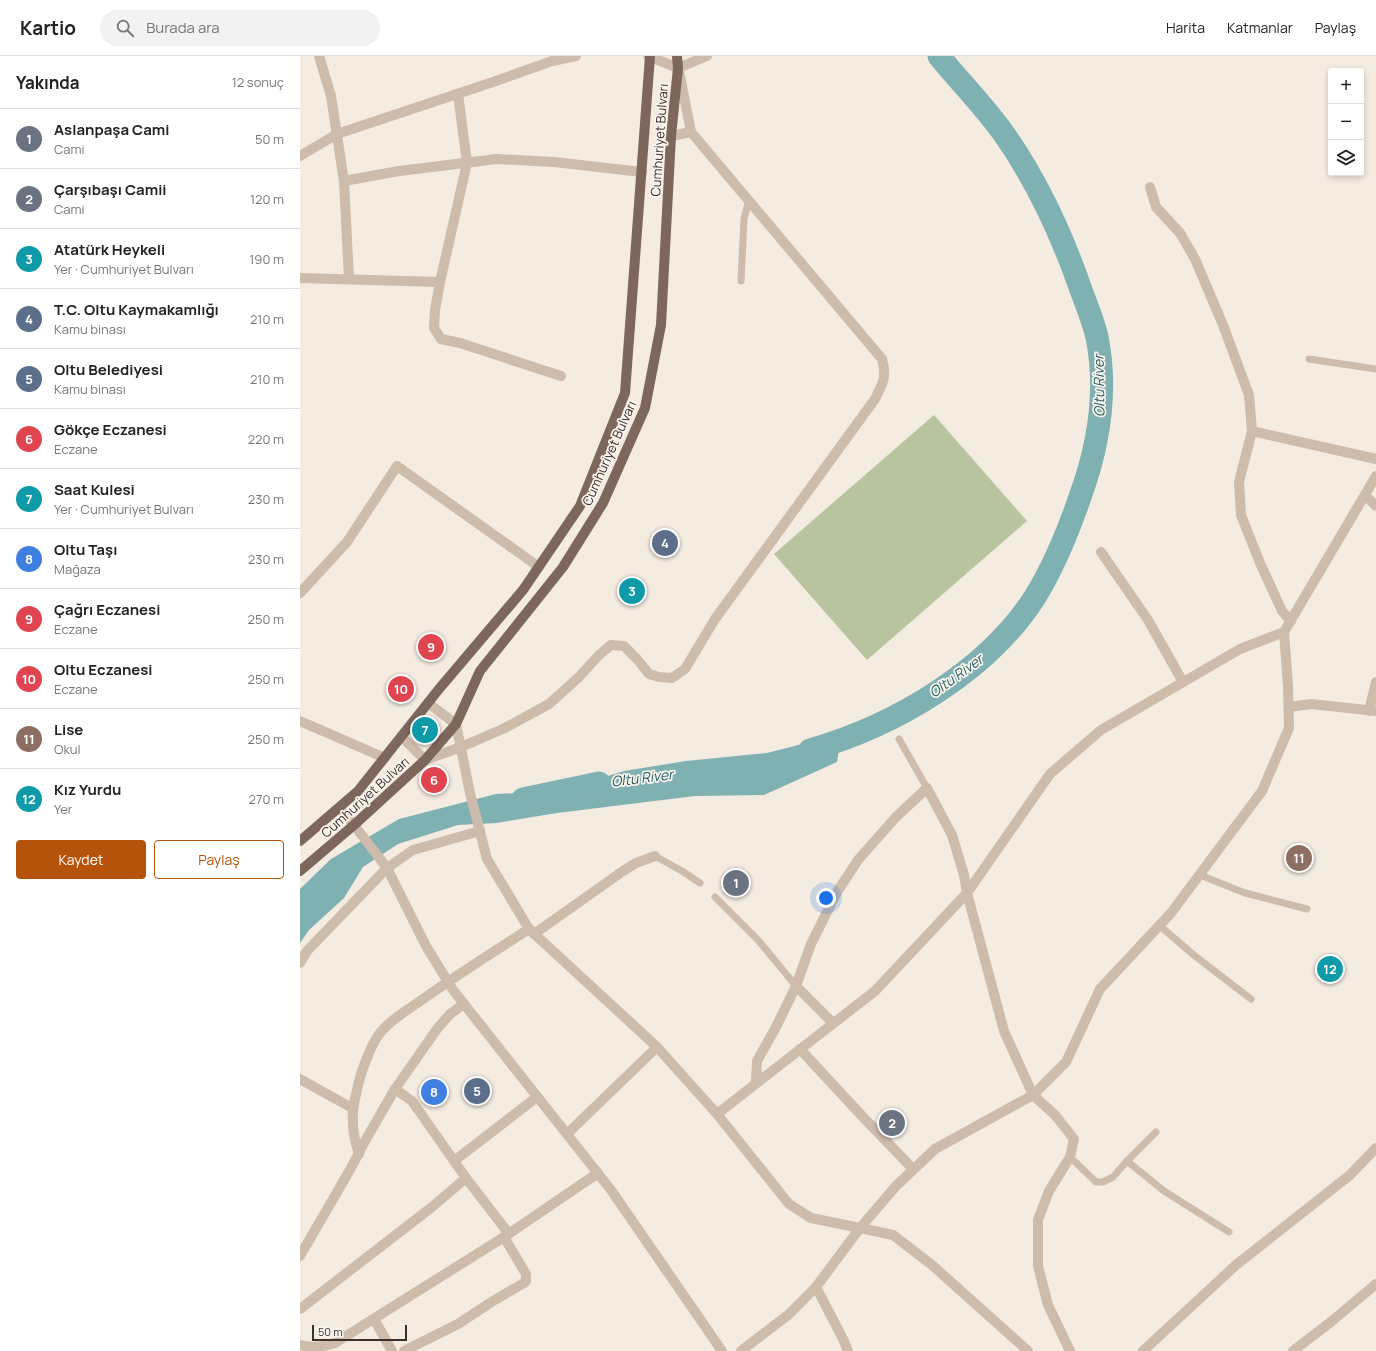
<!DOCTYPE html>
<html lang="tr">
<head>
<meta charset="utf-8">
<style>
	:root { --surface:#fff; --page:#f2f2f2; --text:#222; --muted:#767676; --line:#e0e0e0; --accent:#b45309 }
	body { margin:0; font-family:Manrope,sans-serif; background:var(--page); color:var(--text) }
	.controls { position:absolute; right:12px; top:12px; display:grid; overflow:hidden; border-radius:4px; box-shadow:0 2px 6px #0003 }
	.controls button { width:36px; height:36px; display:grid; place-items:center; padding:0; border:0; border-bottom:1px solid var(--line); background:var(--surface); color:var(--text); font:20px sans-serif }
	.scale { position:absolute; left:12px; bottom:10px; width:95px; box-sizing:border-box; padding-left:4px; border:2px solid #3b302b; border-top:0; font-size:11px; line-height:14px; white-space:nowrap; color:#3b302b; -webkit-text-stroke:3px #fbf5ee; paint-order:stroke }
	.you { position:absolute; left:526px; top:842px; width:14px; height:14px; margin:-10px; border:3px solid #fff; border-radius:50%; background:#1a73e8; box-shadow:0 0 0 6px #1a73e833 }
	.badge { display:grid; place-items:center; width:26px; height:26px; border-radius:50%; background:var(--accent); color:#fff; font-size:13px; font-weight:700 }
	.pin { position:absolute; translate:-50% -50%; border:2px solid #fff; box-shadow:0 1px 4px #0006 }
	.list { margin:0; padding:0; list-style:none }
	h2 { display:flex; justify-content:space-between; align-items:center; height:52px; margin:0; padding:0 16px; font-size:17px }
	h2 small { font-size:13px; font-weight:400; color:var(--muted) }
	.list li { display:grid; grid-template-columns:26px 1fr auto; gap:12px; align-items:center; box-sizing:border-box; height:60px; padding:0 16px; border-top:1px solid var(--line) }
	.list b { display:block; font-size:15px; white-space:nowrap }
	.list p { margin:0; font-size:13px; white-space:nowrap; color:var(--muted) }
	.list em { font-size:13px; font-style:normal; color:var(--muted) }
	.actions { display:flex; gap:8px; padding:12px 16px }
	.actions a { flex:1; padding:9px 0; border:1px solid var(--accent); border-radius:4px; text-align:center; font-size:14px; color:var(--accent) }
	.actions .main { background:var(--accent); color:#fff }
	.icon { flex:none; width:22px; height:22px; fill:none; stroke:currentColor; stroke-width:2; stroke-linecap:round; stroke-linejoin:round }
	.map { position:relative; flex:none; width:1076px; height:1295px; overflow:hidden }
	header { display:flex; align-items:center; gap:24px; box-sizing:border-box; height:56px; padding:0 20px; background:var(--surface); border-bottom:1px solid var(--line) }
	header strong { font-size:19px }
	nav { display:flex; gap:22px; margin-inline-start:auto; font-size:14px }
	.search { width:280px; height:36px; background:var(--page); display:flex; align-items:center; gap:10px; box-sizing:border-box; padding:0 14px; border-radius:22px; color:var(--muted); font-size:15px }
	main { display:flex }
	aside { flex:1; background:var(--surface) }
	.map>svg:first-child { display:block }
	.green { fill:#b8c4a0 }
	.water { fill:#7fb0b2 }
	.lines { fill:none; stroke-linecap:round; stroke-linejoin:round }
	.river { stroke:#7fb0b2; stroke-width:23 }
	.service { stroke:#cdbbac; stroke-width:7 }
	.minor { stroke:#cdbbac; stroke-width:10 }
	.tertiary { stroke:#cdbbac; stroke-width:10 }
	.primary { stroke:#7d675c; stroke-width:10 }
	.labels { text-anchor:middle; stroke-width:3.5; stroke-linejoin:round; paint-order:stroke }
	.street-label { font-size:13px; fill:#3b302b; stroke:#fbf5ee }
	.water-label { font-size:14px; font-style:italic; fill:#1f5a5e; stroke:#fbf5ee }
</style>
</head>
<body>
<header>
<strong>Kartio</strong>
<div class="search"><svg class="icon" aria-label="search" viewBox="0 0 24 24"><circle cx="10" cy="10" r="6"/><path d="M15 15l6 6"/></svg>Burada ara</div>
<nav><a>Harita</a><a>Katmanlar</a><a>Paylaş</a></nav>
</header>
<main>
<aside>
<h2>Yakında<small>12 sonuç</small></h2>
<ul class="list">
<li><span class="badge" style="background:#6b7280">1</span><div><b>Aslanpaşa Cami</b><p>Cami</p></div><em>50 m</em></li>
<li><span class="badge" style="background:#6b7280">2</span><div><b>Çarşıbaşı Camii</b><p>Cami</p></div><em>120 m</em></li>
<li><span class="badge" style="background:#0f9aa8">3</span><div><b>Atatürk Heykeli</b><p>Yer · Cumhuriyet Bulvarı</p></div><em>190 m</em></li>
<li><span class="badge" style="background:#5c6f8a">4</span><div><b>T.C. Oltu Kaymakamlığı</b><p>Kamu binası</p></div><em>210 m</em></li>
<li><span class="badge" style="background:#5c6f8a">5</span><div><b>Oltu Belediyesi</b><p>Kamu binası</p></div><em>210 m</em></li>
<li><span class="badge" style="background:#e0444e">6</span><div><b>Gökçe Eczanesi</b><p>Eczane</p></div><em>220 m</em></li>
<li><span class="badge" style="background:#0f9aa8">7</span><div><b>Saat Kulesi</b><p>Yer · Cumhuriyet Bulvarı</p></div><em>230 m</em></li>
<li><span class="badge" style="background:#3f7fe0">8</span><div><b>Oltu Taşı</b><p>Mağaza</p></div><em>230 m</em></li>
<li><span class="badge" style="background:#e0444e">9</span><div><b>Çağrı Eczanesi</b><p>Eczane</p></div><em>250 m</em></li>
<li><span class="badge" style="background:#e0444e">10</span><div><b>Oltu Eczanesi</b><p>Eczane</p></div><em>250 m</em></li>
<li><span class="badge" style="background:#8d6e63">11</span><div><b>Lise</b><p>Okul</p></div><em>250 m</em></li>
<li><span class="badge" style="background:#0f9aa8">12</span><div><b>Kız Yurdu</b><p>Yer</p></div><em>270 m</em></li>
</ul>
<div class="actions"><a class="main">Kaydet</a><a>Paylaş</a></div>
</aside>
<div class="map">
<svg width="1076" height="1295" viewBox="0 0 1076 1295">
	<rect width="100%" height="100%" fill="#f4ebe1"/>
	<path class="green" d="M 634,359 L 727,465 L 567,604 L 474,498 Z"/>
	<path class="water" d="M 541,678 L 537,706 L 464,739 L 395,740 L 257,757 L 196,767 L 158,769 L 98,788 L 63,811 L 44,842 L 9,874 L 0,887 L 0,833 L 31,803 L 99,763 L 196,738 L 260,735 L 324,715 L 386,705 L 467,697 Z"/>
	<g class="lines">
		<g class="river">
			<path d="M 510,694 C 594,670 687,616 735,541 C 754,510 768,476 780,441 C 799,389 808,336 797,281 C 793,264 786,248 780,231 C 761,177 737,125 704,78 C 684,50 660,26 639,0"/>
			<path d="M 223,743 L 299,727"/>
		</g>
		<g class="service">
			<path d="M 441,225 L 444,163 L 449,144"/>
			<path d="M 1009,303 L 1076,313"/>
			<path d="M 599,683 L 627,732"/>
			<path d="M 355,800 L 382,815 L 400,827"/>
			<path d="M 900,819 L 945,837 L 1007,853"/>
			<path d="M 415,841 L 458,884 L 496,930"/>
			<path d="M 860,870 L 895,900 L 951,943"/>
			<path d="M 770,1101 L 796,1126 L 803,1126 L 813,1121 L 827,1105 L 856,1076"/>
			<path d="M 827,1105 L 864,1135 L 929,1176"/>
		</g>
		<g class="minor">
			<path d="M 19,0 L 31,40 L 44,125 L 49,223"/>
			<path d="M 379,15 L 391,76"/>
			<path d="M 44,125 L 99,115 L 197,103 L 254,106 L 342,116"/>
			<path d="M 850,131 L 856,151 L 880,177 L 895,203 L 923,269 L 949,339 L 952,375 L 939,426 L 941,459 L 960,507 L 982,555 L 991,565"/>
			<path d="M 0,222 L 140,226 L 167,107 L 158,38"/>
			<path d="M 140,226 L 135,254 L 134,272 L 141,283 L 160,287 L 261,320"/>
			<path d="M 952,375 L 1076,403"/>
			<path d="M 1065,439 L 1076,450"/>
			<path d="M 801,496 L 848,564 L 883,626"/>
			<path d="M 0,537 L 47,486 L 97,410 L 239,511"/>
			<path d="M 989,651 L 1011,648 L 1076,655"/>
			<path d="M 1069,655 L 1076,626"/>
			<path d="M 161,691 L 205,672 L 249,648 L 279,621 L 299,599 L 311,589 L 324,590 L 337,603 L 349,618 L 359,621 L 372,622 L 385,613 L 415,563 L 575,343 C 583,327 587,321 582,303 L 391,76 L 371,80"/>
			<path d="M 87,812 L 126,890 L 153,934 L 311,1134 L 422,1295"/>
			<path d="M 234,878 L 323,815 L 336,807 L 355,800"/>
			<path d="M 496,930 L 533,967"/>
			<path d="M 500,993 L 562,1060 L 613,1113"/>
			<path d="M 0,1023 L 52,1052"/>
			<path d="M 456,1027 L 457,1005 L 476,971 L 496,930 L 511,888 L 537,836 L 558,804 L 596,761 L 627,732 L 652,779 L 664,819 L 667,837 L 704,975 L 733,1039 L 755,1059 L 774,1083 L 770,1101 L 749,1135 L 738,1164 L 738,1210 L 748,1249 L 770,1295"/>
			<path d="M 95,1033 L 112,1045 L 166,1122 L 209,1178"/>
			<path d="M 267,1078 L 357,991"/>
			<path d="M 59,1098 C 48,1066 53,1046 62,1015 C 67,1002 71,988 80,977 C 91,963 108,954 123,943 C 157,919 193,896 229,873"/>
			<path d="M 154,1105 L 237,1041"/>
			<path d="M 0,1200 L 51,1112 L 65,1085 L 95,1033 L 137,973 L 150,958 L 164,948"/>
			<path d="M 516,1231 L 543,1283 L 548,1295"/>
			<path d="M 0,1253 L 132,1151 L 166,1122"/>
			<path d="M 74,1263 L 92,1295"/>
			<path d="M 0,1289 C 12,1292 23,1291 35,1287 L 204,1181 L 298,1117"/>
			<path d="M 104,1295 L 158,1268 L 193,1245 L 224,1227 L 226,1225 L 226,1218 L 204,1181"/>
			<path d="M 441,1295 L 488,1259 L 516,1231 L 560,1172 L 593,1179 L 632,1209 L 728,1295"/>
			<path d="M 843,1295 L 936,1209 L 1050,1119 L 1076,1092"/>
			<path d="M 993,1295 L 1032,1265 L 1076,1228"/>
		</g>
		<g class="tertiary">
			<path d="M 348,0 L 378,12 L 407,0"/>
			<path d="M 0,100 L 37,78 L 193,26 L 252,5 L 276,0"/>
			<path d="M 128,647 L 156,668 L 170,737 L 187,803 L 229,873 L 357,991 L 417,1058 L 489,1148 L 511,1162 L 560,1172 L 596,1130 L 635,1093 L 733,1039 L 766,1006 L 800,933 L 871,857 L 962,735 L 989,672 L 988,630 L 984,576 L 1076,420"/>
			<path d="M 0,665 L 85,702"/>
			<path d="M 102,681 L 125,704 L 161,691"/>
			<path d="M 39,752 L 54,769 L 87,812"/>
			<path d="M 0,907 L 7,895 L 87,812 L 113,794 L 180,775"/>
			<path d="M 417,1058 L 575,935 L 667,837 L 750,718 L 801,674 L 940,593 L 984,576"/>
		</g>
		<g class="primary">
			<path d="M 0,785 L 58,735 L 139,633 L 223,534 L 280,450 L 325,337 L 350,0"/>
			<path d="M 0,815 L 54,769 L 125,704 L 156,668 L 180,615 L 263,511 L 303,447 L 345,352 L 361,269 L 371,80 L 378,12 L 377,0"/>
		</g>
	</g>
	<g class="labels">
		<g class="street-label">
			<text transform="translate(359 84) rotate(-86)" y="5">Cumhuriyet Bulvarı</text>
			<text transform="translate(309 397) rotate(-66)" y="5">Cumhuriyet Bulvarı</text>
			<text transform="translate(65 741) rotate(-42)" y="5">Cumhuriyet Bulvarı</text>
		</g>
		<g class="water-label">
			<text transform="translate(799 330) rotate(-91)" y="5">Oltu River</text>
			<text transform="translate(656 620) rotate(-36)" y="5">Oltu River</text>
			<text transform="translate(342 722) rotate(-7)" y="5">Oltu River</text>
		</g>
	</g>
</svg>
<div class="controls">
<button>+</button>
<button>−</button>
<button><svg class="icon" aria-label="layers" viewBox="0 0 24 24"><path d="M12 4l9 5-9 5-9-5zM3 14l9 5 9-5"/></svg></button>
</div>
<div class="scale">50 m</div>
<div class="you"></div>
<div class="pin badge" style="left:436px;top:827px;background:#6b7280">1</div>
<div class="pin badge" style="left:592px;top:1067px;background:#6b7280">2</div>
<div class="pin badge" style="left:332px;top:535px;background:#0f9aa8">3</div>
<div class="pin badge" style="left:365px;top:487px;background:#5c6f8a">4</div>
<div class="pin badge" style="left:177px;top:1035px;background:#5c6f8a">5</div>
<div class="pin badge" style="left:134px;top:724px;background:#e0444e">6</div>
<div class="pin badge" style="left:125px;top:674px;background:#0f9aa8">7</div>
<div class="pin badge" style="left:134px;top:1036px;background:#3f7fe0">8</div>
<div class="pin badge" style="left:131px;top:591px;background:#e0444e">9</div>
<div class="pin badge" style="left:101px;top:633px;background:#e0444e">10</div>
<div class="pin badge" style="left:999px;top:802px;background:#8d6e63">11</div>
<div class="pin badge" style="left:1030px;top:913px;background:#0f9aa8">12</div>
</div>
</main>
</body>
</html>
